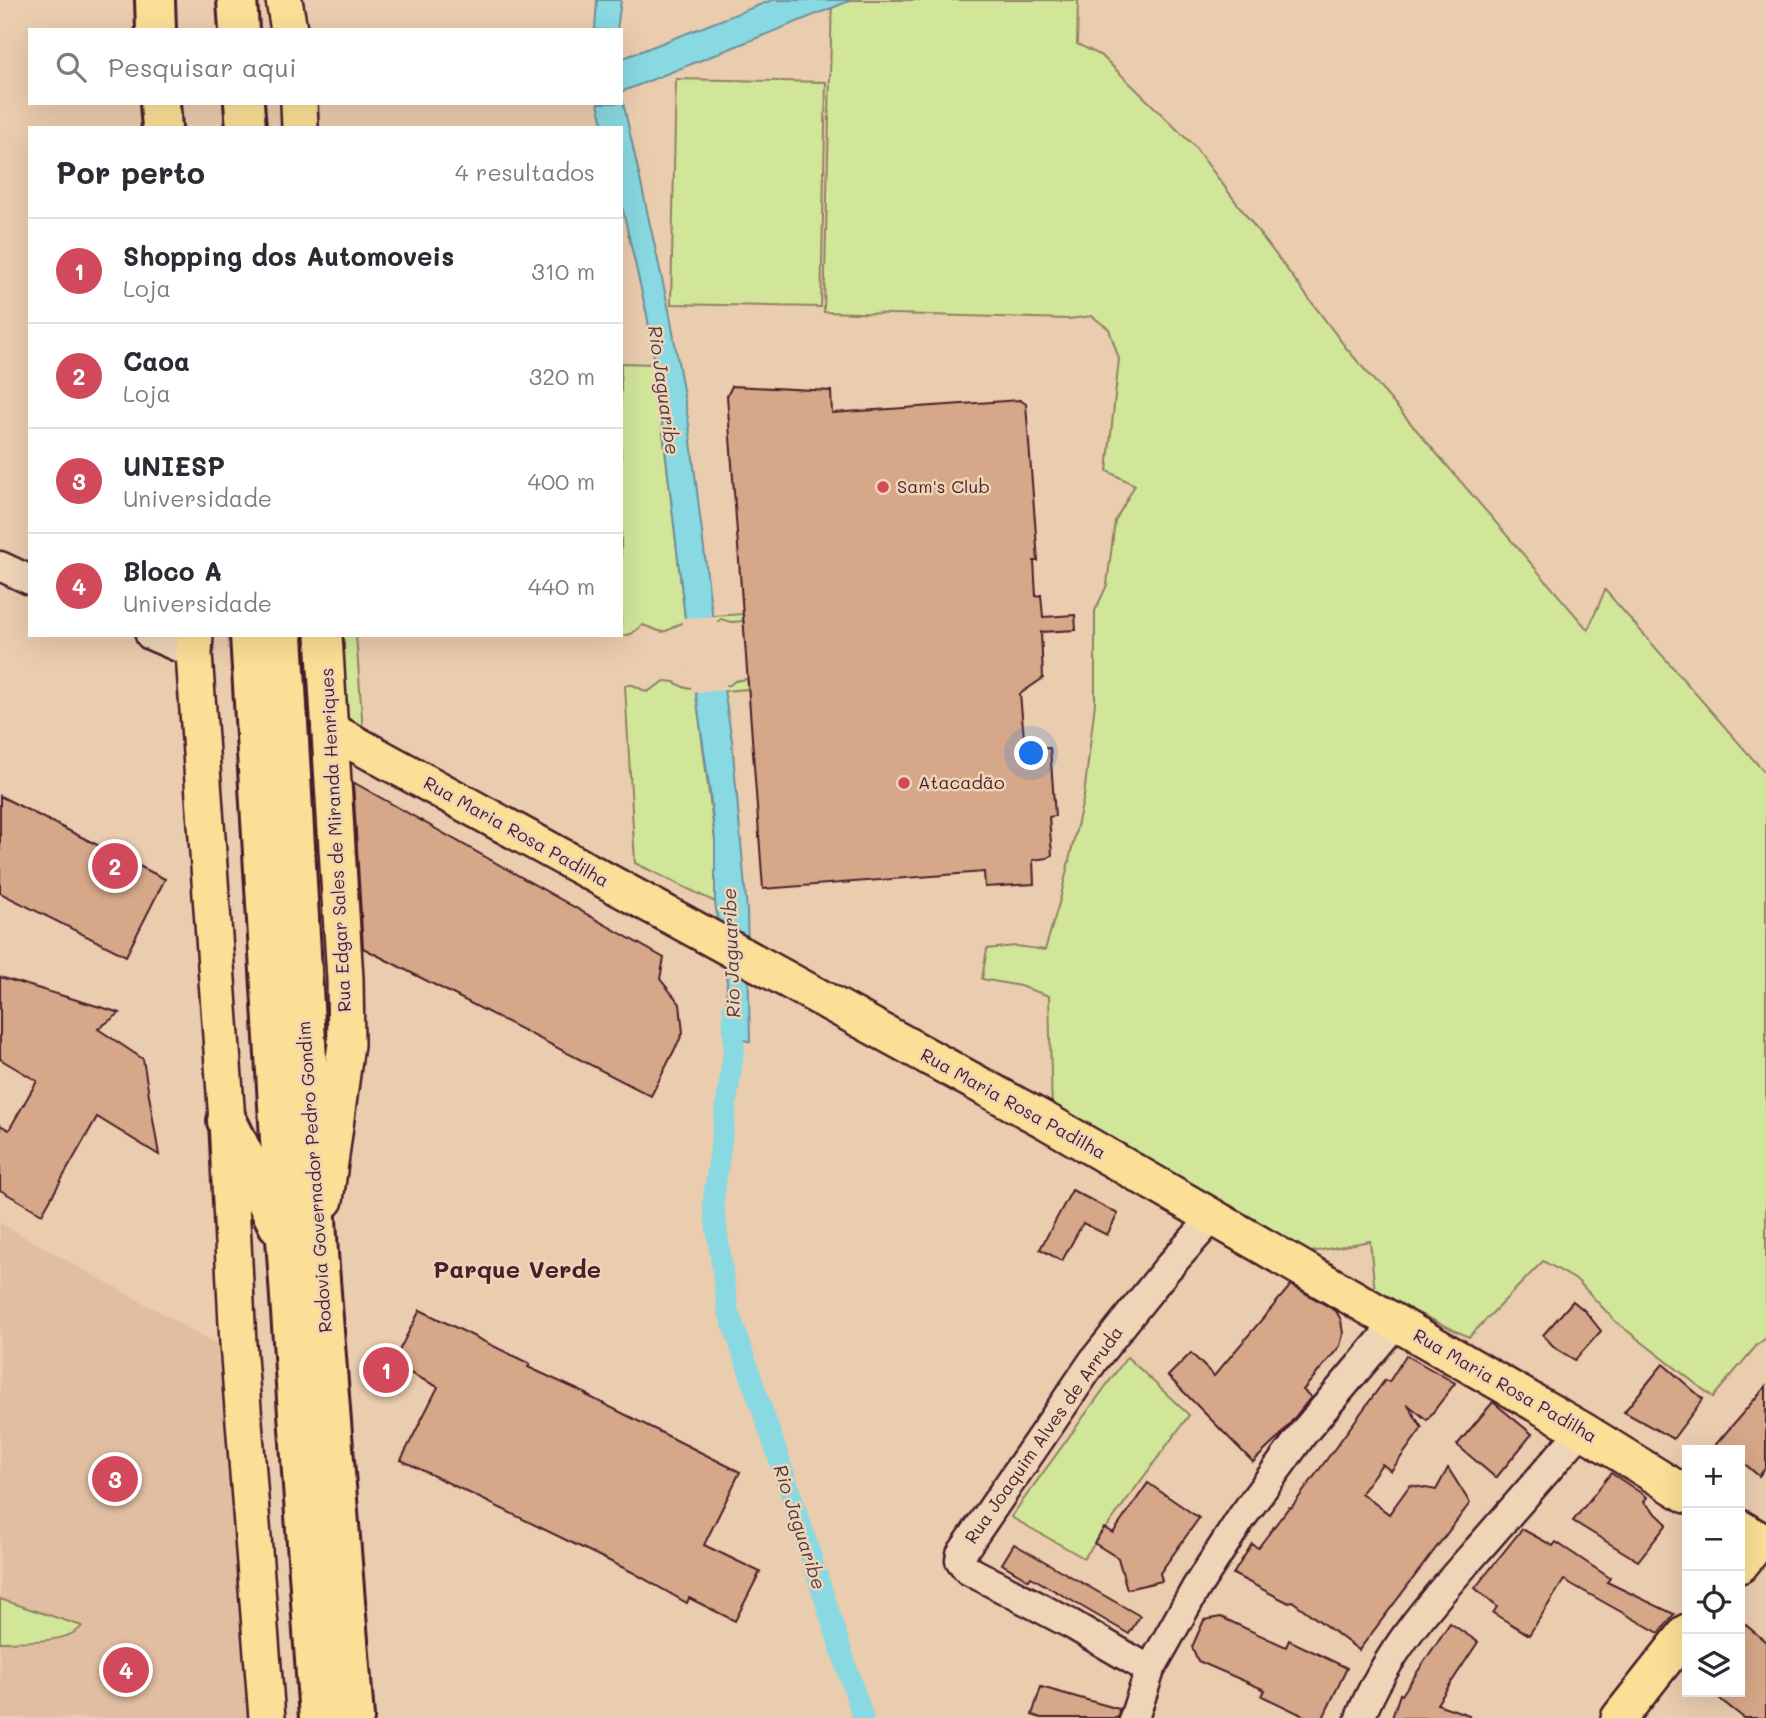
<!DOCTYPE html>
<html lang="pt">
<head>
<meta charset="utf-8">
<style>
	:root { --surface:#fff; --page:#f7f7f7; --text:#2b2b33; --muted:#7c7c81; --line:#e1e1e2; --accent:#d1495b }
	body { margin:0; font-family:Mali,sans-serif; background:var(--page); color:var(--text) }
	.controls { position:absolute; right:21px; bottom:21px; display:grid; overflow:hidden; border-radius:0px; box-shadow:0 7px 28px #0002 }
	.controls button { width:63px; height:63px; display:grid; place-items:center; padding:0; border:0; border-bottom:2px solid var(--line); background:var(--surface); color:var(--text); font:35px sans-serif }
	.you { position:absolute; left:1032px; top:754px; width:24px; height:24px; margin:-18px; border:5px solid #fff; border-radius:50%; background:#1a73e8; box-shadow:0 0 0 10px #1a73e833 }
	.badge { display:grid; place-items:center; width:46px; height:46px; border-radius:50%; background:var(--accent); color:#fff; font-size:23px; font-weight:700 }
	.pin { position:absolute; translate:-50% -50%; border:4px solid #fff; box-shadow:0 2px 7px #0006 }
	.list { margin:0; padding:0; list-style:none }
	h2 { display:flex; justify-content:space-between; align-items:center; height:91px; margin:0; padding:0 28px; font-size:30px }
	h2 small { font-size:23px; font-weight:400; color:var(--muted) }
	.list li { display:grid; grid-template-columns:46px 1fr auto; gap:21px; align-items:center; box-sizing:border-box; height:105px; padding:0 28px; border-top:2px solid var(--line) }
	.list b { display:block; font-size:26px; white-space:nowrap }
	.list p { margin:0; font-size:23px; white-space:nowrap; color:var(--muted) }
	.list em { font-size:23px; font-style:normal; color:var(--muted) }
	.icon { flex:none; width:38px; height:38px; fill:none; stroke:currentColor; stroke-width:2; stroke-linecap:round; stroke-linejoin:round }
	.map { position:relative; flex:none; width:1766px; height:1718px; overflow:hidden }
	.search { position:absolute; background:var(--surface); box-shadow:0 7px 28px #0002; left:28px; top:28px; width:595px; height:77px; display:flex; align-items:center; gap:18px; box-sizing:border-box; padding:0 24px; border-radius:0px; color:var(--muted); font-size:26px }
	.panel { position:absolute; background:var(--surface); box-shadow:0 7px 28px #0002; left:28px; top:126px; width:595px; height:511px; border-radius:0px }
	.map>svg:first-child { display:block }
	.built { fill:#e1bea1 }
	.green { fill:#d2e69a; stroke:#8e8262; stroke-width:2 }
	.water { fill:#88d9e1; stroke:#6f8f98; stroke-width:2 }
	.pier { fill:#eaccae }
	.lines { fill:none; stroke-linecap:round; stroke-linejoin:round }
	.canal { stroke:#88d9e1; stroke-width:21 }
	.building { fill:#d6a788; stroke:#4a1f2b; stroke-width:2 }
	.minor-casing { stroke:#4a1f2b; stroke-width:33 }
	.major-casing { stroke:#4a1f2b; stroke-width:40 }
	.highway-casing { stroke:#4a1f2b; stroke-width:44 }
	.minor { stroke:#efd5b7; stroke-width:28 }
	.major { stroke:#fbdf96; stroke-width:35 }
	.highway { stroke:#fbdf96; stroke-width:38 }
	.poi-dot { fill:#d1495b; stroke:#efd5b7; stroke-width:2.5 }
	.labels { text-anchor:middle; stroke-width:5; stroke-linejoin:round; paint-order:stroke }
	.poi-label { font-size:18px; fill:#4a1f2b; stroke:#efd5b7; text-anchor:start }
	.street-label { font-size:18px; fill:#4a1f2b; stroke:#efd5b7 }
	.water-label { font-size:19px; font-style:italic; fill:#533b46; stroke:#efd5b7 }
	.district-label { font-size:24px; font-weight:bold; fill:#4a1f2b; stroke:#efd5b7 }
</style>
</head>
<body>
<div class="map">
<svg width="1766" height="1718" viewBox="0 0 1766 1718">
	<rect width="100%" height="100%" fill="#eaccae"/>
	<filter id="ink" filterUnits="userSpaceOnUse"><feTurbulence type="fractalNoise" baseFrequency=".0143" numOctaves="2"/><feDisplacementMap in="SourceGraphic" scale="14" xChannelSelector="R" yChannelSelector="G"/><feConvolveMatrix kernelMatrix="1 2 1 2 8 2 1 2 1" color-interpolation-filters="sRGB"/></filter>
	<g filter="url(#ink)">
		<path class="built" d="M 0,1223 L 217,1344 L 251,1718 L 0,1718 Z"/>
		<g class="green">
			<path d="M 832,0 L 1078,0 L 1077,44 L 1102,56 L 1193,145 L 1347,349 L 1588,630 L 1605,590 L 1766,774 L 1766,1338 L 1757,1345 L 1713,1397 L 1616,1322 L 1578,1281 L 1543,1261 L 1469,1337 L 1375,1293 L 1370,1241 L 1306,1253 L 1052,1111 L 1049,996 L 1020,986 L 982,979 L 987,949 L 1016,946 L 1045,950 L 1060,900 L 1084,796 L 1095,703 L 1095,611 L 1107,585 L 1115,521 L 1135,485 L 1107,471 L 1119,359 L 1109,329 L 1092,316 L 1069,319 L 824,312 Z"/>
			<path d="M 676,79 L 826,82 L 821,307 L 671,304 Z"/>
			<path d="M 621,363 L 655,364 L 685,618 L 743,614 L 743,621 L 731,622 L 721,619 L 711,627 L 683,622 C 658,635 669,634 643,625 L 631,634 L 621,636 Z"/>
			<path d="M 338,635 L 356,635 L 363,732 L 345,724 Z"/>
			<path d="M 747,679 L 748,689 L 696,693 L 715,840 L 715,902 L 635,863 L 625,685 L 633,685 L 647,692 L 665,681 L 674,682 L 685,688 L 730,685 L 735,681 Z"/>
			<path d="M 1127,1357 L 1189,1415 L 1084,1558 L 1011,1517 Z"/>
			<path d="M 0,1599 L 82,1626 C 68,1644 22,1641 0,1642 Z"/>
		</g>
		<g class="water">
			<path d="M 597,0 L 621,0 L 617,30 L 595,30 Z"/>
			<path d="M 772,0 L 852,0 L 621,92 L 621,59 Z"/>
			<path d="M 621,93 L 670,315 L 689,425 L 710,599 L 732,741 L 747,911 L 750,1042 L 725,1033 L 727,982 L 715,902 L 715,840 L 710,793 L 685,618 L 655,364 L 647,315 L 621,202 L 621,128 L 604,128 L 598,103 L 621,103 Z"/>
		</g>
		<path class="pier" d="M 716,616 L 727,690 L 692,693 L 681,618 Z"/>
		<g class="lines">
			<path class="canal" d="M 733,1008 L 734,1048 L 713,1203 L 728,1310 L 791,1494 L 863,1718"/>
		</g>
		<g class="building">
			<path d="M 732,386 L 831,391 L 832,413 L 1020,400 L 1026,404 L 1038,561 L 1034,561 L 1036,596 L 1041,595 L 1043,617 L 1075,615 L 1076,630 L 1041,632 L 1043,678 L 1020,694 L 1025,749 L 1050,748 L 1055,816 L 1049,817 L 1052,855 L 1047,858 L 1033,860 L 1034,884 L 985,887 L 984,872 L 763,889 L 727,396 Z"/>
			<path d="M 353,782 L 664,958 L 660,979 L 680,1004 L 683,1033 L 651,1096 L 363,948 Z"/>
			<path d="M 0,796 L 165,879 L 126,956 L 0,893 Z"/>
			<path d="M 0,977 L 120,1013 L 98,1029 L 143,1059 L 159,1155 L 97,1117 L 42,1214 L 0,1190 L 0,1125 L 9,1130 L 37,1081 L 0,1059 Z"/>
			<path d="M 1072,1190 L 1118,1214 L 1107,1235 L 1083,1223 L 1062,1261 L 1040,1249 Z"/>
			<path d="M 1291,1285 L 1336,1311 L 1341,1320 L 1343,1334 L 1340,1346 L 1303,1390 L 1311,1397 L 1279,1437 L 1253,1462 L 1168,1376 L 1191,1353 L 1214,1376 Z"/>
			<path d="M 1573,1301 L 1585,1311 L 1601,1331 L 1575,1360 L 1555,1348 L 1543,1335 Z"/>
			<path d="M 420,1310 L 530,1364 L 528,1367 L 587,1394 L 586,1395 L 740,1472 L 704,1545 L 760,1572 L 735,1621 L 689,1598 L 687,1603 L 632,1572 L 401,1460 L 438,1387 L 392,1364 Z"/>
			<path d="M 1406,1355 L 1455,1383 L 1427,1420 L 1407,1404 L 1422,1428 L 1391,1471 L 1382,1464 L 1361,1493 L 1389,1514 L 1410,1485 L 1436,1490 L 1448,1468 L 1470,1503 L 1359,1650 L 1292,1601 L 1289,1603 L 1233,1574 L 1252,1544 L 1258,1548 L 1289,1507 L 1291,1508 L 1385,1380 L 1389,1382 Z"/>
			<path d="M 1663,1364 L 1703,1399 L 1673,1439 L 1624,1412 Z"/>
			<path d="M 1766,1386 L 1766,1467 L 1759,1476 L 1740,1460 L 1740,1450 L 1711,1450 Z"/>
			<path d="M 1493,1402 L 1532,1434 L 1496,1478 L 1457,1445 Z"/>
			<path d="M 1611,1473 L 1647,1497 L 1644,1502 L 1667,1524 L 1638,1561 L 1573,1521 Z"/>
			<path d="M 1148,1483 L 1199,1518 L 1160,1573 L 1162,1581 L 1127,1589 L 1118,1558 L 1094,1543 L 1104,1528 L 1113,1533 Z"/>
			<path d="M 1522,1529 L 1553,1546 L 1556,1542 L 1610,1578 L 1607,1582 L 1674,1614 L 1659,1633 L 1564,1580 L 1529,1635 L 1493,1613 L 1497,1607 L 1475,1588 Z"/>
			<path d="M 1014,1544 L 1140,1616 L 1129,1634 L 1031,1577 L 1029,1580 L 1002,1564 Z"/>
			<path d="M 1221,1617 L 1286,1647 L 1289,1640 L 1347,1668 L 1323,1718 L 1308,1718 L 1262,1696 L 1265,1690 L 1198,1661 L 1192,1647 L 1204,1620 Z"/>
			<path d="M 1740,1620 L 1766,1642 L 1766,1718 L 1744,1718 L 1711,1692 L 1740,1692 Z"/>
			<path d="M 1450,1623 L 1478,1642 L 1437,1704 L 1469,1715 L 1469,1718 L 1392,1718 L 1400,1694 L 1402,1695 Z"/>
			<path d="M 1041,1687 L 1119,1709 L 1118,1718 L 1041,1718 L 1032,1715 Z"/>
		</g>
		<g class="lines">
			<defs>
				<g id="minor">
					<path d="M 0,566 L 30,580"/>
					<path d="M 150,635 L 194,654"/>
					<path d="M 1150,1670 L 1071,1624 L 968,1570 L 960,1560 L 961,1554 L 1094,1360 L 1166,1270 L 1213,1217"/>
					<path d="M 1134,1718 L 1150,1670 L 1196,1588 L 1242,1517 L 1304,1432 L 1395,1324"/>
					<path d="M 1360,1718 C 1386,1652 1433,1600 1480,1547 C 1514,1508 1548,1469 1582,1430"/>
				</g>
				<g id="major">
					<path d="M 284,0 L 289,30"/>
					<path d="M 299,103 L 300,128"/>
					<path d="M 195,635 L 194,654 L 227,1121 L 238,1344 L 267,1718"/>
					<path d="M 324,635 L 345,979 L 346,1044 L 325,1200"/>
					<path d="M 330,730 L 1046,1121 L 1582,1430 L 1687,1495"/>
					<path d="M 1740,1528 L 1760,1540 L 1740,1565"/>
					<path d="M 1619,1718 L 1687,1632"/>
				</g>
				<g id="highway">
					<path d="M 155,0 L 156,30"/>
					<path d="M 237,0 L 239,30"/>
					<path d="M 160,103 L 162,128"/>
					<path d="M 244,103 L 246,128"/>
					<path d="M 250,635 L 286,1239 L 319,1718"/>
					<path d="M 283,635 L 318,1254 L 354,1718"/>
					<path d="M 227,1121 L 278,1225"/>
				</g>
			</defs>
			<use href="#minor" class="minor-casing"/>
			<use href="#major" class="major-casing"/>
			<use href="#highway" class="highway-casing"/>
			<use href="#minor" class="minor"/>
			<use href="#major" class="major"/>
			<use href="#highway" class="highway"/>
		</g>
	</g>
	<g class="poi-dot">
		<circle cx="883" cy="487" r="7"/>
		<circle cx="904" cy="783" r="7"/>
	</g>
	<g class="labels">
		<g class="poi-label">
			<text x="897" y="493">Sam's Club</text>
			<text x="918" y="789">Atacadão</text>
		</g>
		<g class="street-label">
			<text transform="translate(516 832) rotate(29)" y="6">Rua Maria Rosa Padilha</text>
			<text transform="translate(336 840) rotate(-93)" y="6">Rua Edgar Sales de Miranda Henriques</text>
			<text transform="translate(1013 1104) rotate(29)" y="6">Rua Maria Rosa Padilha</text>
			<text transform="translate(315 1177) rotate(-94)" y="6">Rodovia Governador Pedro Gondim</text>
			<text transform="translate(1505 1386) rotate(30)" y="6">Rua Maria Rosa Padilha</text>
			<text transform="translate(1044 1435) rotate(-55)" y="6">Rua Joaquim Alves de Arruda</text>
		</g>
		<g class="water-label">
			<text transform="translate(664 390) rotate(82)" y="7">Rio Jaguaribe</text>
			<text transform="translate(731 953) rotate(-92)" y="7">Rio Jaguaribe</text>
			<text transform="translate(800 1527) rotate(72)" y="7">Rio Jaguaribe</text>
		</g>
		<g class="district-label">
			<text x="517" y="1278">Parque Verde</text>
		</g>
	</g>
</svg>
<div class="controls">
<button>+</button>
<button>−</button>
<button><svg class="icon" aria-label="locate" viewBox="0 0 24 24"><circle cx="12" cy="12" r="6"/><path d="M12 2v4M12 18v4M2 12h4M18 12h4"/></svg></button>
<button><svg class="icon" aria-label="layers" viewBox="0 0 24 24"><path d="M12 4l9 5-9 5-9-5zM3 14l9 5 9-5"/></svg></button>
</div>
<div class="you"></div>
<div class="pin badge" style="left:386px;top:1370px">1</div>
<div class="pin badge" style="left:115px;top:866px">2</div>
<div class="pin badge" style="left:115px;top:1479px">3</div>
<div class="pin badge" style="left:126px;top:1670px">4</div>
<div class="search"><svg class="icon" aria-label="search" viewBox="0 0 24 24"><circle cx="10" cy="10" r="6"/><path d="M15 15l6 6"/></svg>Pesquisar aqui</div>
<section class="panel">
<h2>Por perto<small>4 resultados</small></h2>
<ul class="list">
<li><span class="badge">1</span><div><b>Shopping dos Automoveis</b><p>Loja</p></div><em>310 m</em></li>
<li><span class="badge">2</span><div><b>Caoa</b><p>Loja</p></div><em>320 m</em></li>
<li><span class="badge">3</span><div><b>UNIESP</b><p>Universidade</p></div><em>400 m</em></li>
<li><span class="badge">4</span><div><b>Bloco A</b><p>Universidade</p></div><em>440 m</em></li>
</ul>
</section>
</div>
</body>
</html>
